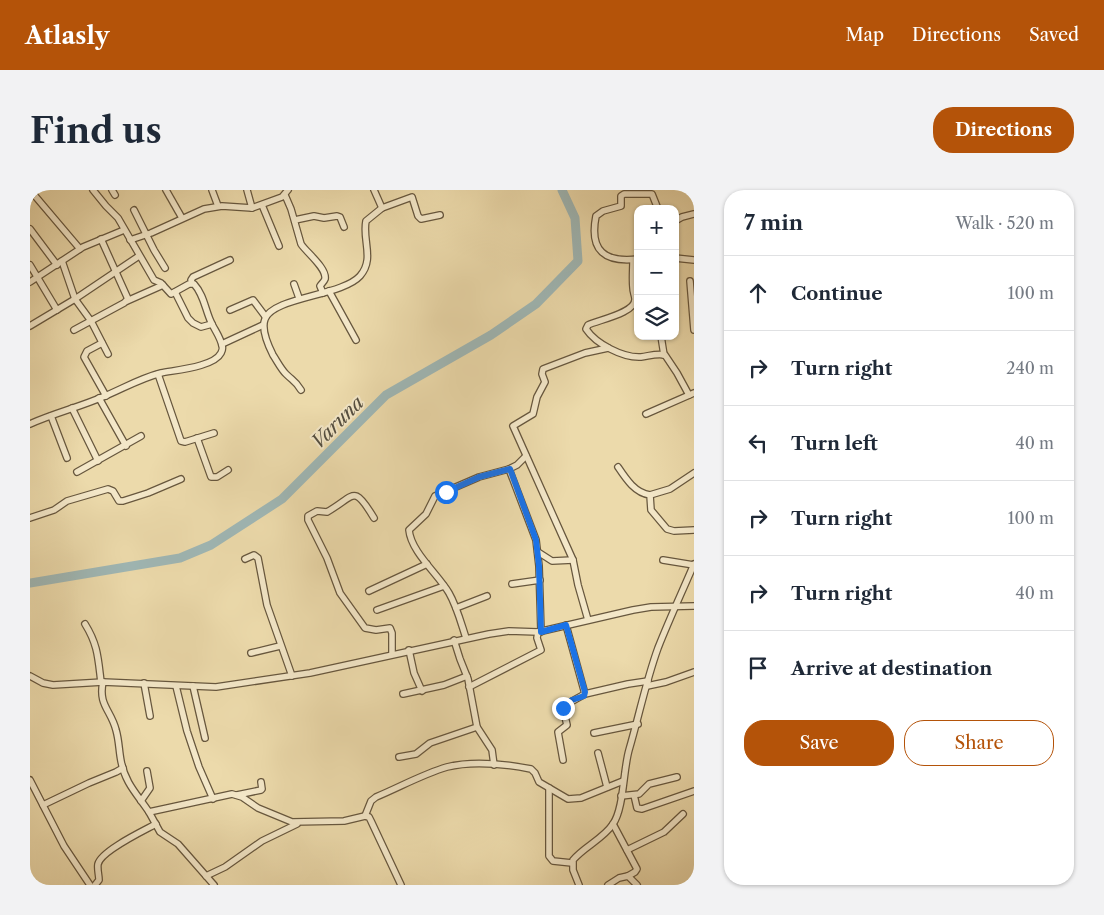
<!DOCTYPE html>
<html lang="en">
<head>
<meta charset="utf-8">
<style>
	:root { --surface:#fff; --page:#f2f2f3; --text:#1f2937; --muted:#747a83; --line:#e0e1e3; --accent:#b45309 }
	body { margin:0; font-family:"Libre Caslon Text",serif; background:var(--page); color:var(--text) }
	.controls { position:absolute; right:15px; top:15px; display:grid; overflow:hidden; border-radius:10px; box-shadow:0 1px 4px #0004 }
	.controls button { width:45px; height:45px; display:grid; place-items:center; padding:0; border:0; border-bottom:1px solid var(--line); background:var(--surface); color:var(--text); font:25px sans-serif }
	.stop { position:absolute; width:15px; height:15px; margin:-11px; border:4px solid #1a73e8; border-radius:50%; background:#fff }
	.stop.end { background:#1a73e8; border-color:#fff; box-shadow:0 1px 5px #0008 }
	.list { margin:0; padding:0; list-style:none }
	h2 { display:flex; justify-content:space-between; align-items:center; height:65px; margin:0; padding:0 20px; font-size:21px }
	h2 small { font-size:16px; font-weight:400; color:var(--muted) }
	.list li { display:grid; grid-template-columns:32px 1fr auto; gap:15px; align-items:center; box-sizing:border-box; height:75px; padding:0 20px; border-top:1px solid var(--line) }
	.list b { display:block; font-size:19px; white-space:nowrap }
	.list em { font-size:16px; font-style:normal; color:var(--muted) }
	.actions { display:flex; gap:10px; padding:15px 20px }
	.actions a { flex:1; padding:11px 0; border:1px solid var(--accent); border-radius:20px; text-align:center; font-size:18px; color:var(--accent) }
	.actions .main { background:var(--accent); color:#fff }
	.icon { flex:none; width:28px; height:28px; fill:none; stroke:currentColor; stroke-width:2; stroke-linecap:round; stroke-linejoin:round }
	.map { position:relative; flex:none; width:664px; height:695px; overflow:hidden; border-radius:20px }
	header { display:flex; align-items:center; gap:30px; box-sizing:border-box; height:70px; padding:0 25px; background:var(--accent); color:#fff }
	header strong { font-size:24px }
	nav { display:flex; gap:28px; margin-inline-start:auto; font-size:18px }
	.intro { display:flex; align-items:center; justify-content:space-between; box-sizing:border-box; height:120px; padding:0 30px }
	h1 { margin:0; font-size:35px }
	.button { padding:12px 22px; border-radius:20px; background:var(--accent); color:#fff; font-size:18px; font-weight:700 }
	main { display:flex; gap:30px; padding:0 30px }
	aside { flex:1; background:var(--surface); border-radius:20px; box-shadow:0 1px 4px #0004 }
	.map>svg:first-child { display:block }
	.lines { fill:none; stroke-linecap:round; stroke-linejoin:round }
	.river { stroke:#9fb7b5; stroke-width:9 }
	.minor-casing { stroke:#67573e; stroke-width:8 }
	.minor { stroke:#f3e7c8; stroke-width:5.5 }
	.route { stroke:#1a73e8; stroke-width:6 }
	.labels { text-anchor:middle; stroke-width:4; stroke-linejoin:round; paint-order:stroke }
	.water-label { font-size:19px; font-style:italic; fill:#544e40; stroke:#f3e7c8 }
</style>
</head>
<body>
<header>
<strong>Atlasly</strong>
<nav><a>Map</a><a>Directions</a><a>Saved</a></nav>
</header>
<div class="intro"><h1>Find us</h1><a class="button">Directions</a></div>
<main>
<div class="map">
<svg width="664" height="695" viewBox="0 0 664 695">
	<rect width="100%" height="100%" fill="#ecdaab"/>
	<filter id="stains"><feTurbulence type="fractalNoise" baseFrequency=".004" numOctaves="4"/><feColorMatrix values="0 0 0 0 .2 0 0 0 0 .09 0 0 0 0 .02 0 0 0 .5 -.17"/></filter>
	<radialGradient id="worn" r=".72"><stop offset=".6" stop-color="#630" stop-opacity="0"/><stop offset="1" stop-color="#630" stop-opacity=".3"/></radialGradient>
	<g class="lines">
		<path class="river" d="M 0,393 L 150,368 L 181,355 L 252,309 L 356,205 L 461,145 L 506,114 L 548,71 L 545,28 L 532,0"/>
		<defs>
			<g id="minor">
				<path d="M 0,0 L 50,59"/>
				<path d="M 82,0 L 85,5"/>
				<path d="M 136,0 L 152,28"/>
				<path d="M 182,0 L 188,16"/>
				<path d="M 217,0 L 222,18"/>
				<path d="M 344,0 L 352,18"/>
				<path d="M 255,5 L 261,19 L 271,54 C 276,62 297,78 295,89 C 294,92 291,94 290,96 L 293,103"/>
				<path d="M 232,15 L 249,56"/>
				<path d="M 104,20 L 124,60 L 135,78"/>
				<path d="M 265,30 L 284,26 L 294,28 L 307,26 L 310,27 L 314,37"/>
				<path d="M 645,31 L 652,27 L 664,24"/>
				<path d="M 0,39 L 27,75"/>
				<path d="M 100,50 L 121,43 L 174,19 L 192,16 L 222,18 L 252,7 L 258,0"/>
				<path d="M 645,68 L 664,70"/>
				<path d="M 608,69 C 575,73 559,61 566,26 L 573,21 L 591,16 L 591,6 L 594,4 L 622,4 L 628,19"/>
				<path d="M 603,70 C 603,79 602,89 603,98 C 603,102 605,106 605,109 C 606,123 568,130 558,135 L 556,139 C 566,154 593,168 611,167 C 619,166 627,163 635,165 L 647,183 L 659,205"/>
				<path d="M 32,71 L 45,109 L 61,131 L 78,164"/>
				<path d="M 0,75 L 27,120"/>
				<path d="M 660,91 L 664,140"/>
				<path d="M 0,92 L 53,57 L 94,40"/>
				<path d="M 162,93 L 161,90 L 163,87 L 200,70"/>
				<path d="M 264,94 L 269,108"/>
				<path d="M 299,101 L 326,150"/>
				<path d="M 145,102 L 158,128 L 163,133 L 171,137 L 182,134"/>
				<path d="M 97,111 L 133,95"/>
				<path d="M 200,120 L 223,110 L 235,126"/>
				<path d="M 0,136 L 45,109 L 109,66"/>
				<path d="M 44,140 L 94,113 L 98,109 L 71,49"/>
				<path d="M 631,146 L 634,165"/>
				<path d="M 72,153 L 57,161 L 54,167 L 76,206"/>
				<path d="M 192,154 L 233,135"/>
				<path d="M 128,184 L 151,251 L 155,252 L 184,243"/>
				<path d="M 271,200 C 265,190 263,191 256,184 C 251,179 247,171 243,165 C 238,155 231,139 235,129 C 243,107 312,106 330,86 C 345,69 332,50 336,31 L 352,18 L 382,7 L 388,26 L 391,29 L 410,25"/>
				<path d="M 69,208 L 96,256"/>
				<path d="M 42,218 L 68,271"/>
				<path d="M 616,224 L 664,203"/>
				<path d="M 21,226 L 37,268"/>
				<path d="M 0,234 C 24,223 50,217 75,206 C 94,198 111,188 131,183 C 145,180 184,177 191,163 C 192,161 193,158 192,156 C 191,148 184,139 181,132 C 175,119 174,105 164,94 L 159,94 L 141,104 L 131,93 L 124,90 L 88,28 L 76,16 L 63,0"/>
				<path d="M 167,248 L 181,287 L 187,287 L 198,280"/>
				<path d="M 588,277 C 596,289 605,303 620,305 L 621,320 L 637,339 L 644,341 L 664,340"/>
				<path d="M 479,279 L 506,350 L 509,376 L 511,442"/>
				<path d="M 47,282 L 111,246"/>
				<path d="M 620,305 L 640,299 L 664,283"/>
				<path d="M 0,328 L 24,320 L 37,311 L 78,299 L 83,301 L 89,311 L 93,311 L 118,303 L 151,289"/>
				<path d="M 344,328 C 323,293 325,306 297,322 L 287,321 L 278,326 L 278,330 L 297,368 L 310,403 L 335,438 L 346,440 L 360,438 L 362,443 L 362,464"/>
				<path d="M 508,362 L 522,371 L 543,370"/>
				<path d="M 215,369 L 224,365 L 228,368 L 237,415 L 262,486"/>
				<path d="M 633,370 L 664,375"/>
				<path d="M 482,394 L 510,390"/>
				<path d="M 339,401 L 397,374"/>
				<path d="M 426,418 L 457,406"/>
				<path d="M 347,420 L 414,396"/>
				<path d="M 558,430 L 548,395 L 543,370 L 483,236 L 503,224 L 507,207 L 515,192 L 512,184 L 513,179 L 555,163 L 578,158"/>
				<path d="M 55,434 C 68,455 68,468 71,492"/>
				<path d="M 436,448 C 431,433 427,417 419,403 C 408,384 381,362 379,340 L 396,324 L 405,306 L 449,287 L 479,279 L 487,275 L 496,266"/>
				<path d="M 424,450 L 430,469 L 438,489 L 447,537 L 462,560 L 464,575"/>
				<path d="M 379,460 L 384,483 L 392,501"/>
				<path d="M 221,463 L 250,456"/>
				<path d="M 0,486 L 13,493 L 23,495 L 73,492 L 186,497 L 280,483 L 459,444 L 479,441 L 508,442 L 603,420 L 621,417 L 664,416"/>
				<path d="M 73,492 C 68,515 81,520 86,540 C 89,550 89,561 91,571 C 95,593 107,604 119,622 L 202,604 L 212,607 L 228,618 L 262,632 L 314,631 L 335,626 L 339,627 L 341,631 L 371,695"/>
				<path d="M 114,493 L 120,526"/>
				<path d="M 146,496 L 157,541 L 169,577 L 183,609"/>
				<path d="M 163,496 L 175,548"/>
				<path d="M 617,496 L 636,492 L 664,482"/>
				<path d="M 439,497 L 511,460 L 507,448 L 508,442"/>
				<path d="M 373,504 L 414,495 L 437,486"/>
				<path d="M 555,504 L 598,494 L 618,491"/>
				<path d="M 564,543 L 608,534"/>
				<path d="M 568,563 L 577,597"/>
				<path d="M 369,567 L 386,564 L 400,553 L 447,537"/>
				<path d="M 533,570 L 528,542 L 537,535 L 533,518 L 537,514 L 555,504 L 536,435"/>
				<path d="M 0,590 L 34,656 L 60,695"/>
				<path d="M 519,598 L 519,666 L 523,671 L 542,673"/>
				<path d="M 207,605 L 231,600 L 232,599 L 231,592"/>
				<path d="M 604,605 L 607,618 L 612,619 L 664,601"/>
				<path d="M 591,606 L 609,604 L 619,594 L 647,587"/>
				<path d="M 111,611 L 120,598 L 117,581"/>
				<path d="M 13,615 L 59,593 L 86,582 L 93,578"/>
				<path d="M 119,622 L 130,642 L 148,654 L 184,695"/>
				<path d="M 335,626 L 341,611 L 346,607 C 370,597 393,584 417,577 C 444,570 475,574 501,579 L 505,583 L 509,592 L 538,609 L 551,608 L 593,591"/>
				<path d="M 583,634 L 607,679 L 605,682 L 598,686"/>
				<path d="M 597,660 L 634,642 L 653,624"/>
				<path d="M 176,686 L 195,677 L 232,651 L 267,634"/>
				<path d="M 65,695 L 69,690 C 69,685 67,679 68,674 C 71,661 113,641 126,634"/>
				<path d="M 549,695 L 543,680 L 543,670 C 555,656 573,649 583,634 C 594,618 593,581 599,560 C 609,526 616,491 628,458 C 639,430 652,402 664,374"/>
				<path d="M 578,695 L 589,688 L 598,686 L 607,695"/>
			</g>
		</defs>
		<use href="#minor" class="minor-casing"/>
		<use href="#minor" class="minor"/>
	</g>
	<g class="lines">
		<path class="route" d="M 416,302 L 449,287 L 480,279 L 506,350 L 509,376 L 511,442 L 536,435 L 555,502 L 554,506 L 542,510 L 533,518"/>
	</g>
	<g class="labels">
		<g class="water-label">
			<text transform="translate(307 232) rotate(-45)" y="7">Varuna</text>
		</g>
	</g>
	<rect width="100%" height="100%" filter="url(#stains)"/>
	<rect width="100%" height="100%" fill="url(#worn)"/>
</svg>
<div class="controls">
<button>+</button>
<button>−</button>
<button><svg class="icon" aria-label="layers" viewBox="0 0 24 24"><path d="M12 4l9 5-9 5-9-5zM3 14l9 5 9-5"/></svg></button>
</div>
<div class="stop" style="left:416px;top:302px"></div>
<div class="stop end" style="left:533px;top:518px"></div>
</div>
<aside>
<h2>7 min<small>Walk · 520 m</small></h2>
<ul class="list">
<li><svg class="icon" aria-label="ahead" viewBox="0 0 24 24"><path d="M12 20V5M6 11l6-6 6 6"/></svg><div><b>Continue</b></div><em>100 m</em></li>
<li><svg class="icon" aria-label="right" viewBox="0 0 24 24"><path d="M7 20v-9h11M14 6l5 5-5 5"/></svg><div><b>Turn right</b></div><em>240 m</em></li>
<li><svg class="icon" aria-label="left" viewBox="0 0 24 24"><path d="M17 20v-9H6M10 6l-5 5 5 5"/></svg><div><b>Turn left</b></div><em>40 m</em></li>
<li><svg class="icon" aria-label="right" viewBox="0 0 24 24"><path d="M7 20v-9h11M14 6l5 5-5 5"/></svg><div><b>Turn right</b></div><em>100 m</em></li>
<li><svg class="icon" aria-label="right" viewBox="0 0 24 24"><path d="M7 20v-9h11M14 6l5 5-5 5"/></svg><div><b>Turn right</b></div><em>40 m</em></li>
<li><svg class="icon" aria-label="arrive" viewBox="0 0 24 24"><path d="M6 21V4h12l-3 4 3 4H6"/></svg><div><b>Arrive at destination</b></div></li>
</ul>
<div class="actions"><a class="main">Save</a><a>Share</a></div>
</aside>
</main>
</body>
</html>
